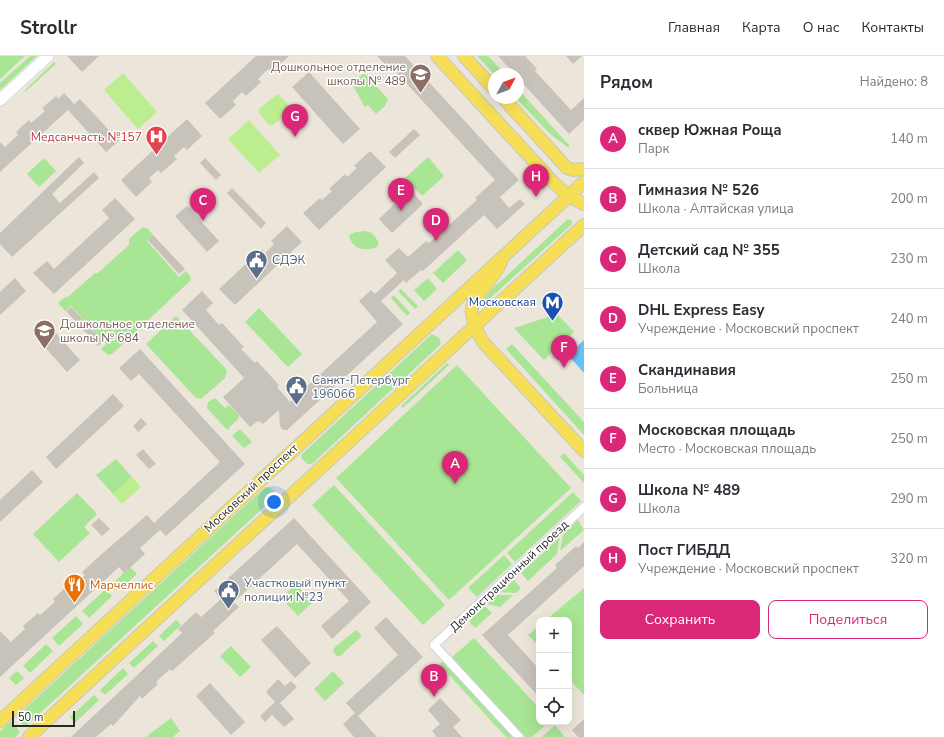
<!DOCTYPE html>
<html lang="ru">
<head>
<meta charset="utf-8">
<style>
	:root { --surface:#fff; --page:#f7f7f7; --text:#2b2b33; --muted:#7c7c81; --line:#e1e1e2; --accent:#db2777 }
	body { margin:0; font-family:"Nunito Sans",sans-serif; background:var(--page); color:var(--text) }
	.controls { position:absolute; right:12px; bottom:12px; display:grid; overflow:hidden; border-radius:8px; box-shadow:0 4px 16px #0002 }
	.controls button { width:36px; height:36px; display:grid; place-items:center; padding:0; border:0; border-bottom:1px solid var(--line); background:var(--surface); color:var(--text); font:20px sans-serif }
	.compass { position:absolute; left:488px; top:12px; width:36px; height:36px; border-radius:50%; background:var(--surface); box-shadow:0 4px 16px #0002; rotate:49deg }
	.scale { position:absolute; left:12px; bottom:10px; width:63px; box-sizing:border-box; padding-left:4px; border:2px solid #292929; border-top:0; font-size:11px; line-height:14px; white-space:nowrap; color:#292929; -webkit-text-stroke:3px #fff; paint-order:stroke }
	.you { position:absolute; left:274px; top:446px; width:14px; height:14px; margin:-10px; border:3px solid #fff; border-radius:50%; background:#1a73e8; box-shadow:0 0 0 6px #1a73e833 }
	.badge { display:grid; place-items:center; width:26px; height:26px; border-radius:50%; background:var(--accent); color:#fff; font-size:13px; font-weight:700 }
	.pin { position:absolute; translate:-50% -33px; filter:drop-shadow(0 1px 2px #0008) }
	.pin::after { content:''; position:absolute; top:21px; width:14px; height:12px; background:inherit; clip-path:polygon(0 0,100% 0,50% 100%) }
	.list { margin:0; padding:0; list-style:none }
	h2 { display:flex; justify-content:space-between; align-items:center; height:52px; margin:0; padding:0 16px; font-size:17px }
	h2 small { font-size:13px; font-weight:400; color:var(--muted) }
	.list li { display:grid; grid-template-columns:26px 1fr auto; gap:12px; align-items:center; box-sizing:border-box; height:60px; padding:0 16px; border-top:1px solid var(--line) }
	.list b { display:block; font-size:15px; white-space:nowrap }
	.list p { margin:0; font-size:13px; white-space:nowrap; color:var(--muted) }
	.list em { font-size:13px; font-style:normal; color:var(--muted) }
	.actions { display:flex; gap:8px; padding:12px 16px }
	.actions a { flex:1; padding:9px 0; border:1px solid var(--accent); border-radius:8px; text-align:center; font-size:14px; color:var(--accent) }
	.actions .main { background:var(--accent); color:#fff }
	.icon { flex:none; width:22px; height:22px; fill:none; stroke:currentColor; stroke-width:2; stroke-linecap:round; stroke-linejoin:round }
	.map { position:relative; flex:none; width:584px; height:681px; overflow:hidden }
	header { display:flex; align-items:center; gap:24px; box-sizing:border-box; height:56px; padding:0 20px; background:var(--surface); border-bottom:1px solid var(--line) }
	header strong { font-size:19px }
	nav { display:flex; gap:22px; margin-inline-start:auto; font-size:14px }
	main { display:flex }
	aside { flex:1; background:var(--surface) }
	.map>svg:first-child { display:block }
	.green { fill:#a8e594 }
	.pitch { fill:#bced8f }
	.water { fill:#69c1f3 }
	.building { fill:#c7c3ba }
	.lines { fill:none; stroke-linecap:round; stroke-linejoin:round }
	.street-casing { stroke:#cfd1e3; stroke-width:10 }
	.secondary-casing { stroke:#cfd1e3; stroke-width:12 }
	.primary-casing { stroke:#c7c7c7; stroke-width:14 }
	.street { stroke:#fff; stroke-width:8 }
	.secondary { stroke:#fff; stroke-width:11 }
	.primary { stroke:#f6df56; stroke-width:12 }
	.labels { text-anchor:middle; stroke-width:3; stroke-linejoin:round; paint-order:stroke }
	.education-label { font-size:12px; fill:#785e54; stroke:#fff; text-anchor:end }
	.health-label { font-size:12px; fill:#be3a42; stroke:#fff; text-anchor:end }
	.service-label { font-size:12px; fill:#4e5e75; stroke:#fff; text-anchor:start }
	.transit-label { font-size:12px; fill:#164399; stroke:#fff; text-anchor:end }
	.street-label { font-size:12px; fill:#292929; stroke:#fff }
	.food-label { font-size:12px; fill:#c56008; stroke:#fff; text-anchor:start }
</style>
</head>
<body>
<header>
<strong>Strollr</strong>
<nav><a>Главная</a><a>Карта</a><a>О нас</a><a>Контакты</a></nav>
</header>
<main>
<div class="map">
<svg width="584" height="681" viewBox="0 0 584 681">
	<rect width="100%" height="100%" fill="#ece6da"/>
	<g class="green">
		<path d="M 0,0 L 25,0 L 0,23 Z"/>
		<path d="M 30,0 L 37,0 L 0,34 L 0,27 Z"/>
		<path d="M 477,0 L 488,0 L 500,13 L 494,18 Z"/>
		<path d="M 54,6 L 56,8 L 26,35 L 23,36 Z"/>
		<path d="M 364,17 L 388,43 L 385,50 L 376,58 L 368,49 L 365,51 L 352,28 Z"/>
		<path d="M 518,33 L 569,89 L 569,92 L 550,78 L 516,42 L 518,42 Z"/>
		<path d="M 428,101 L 444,120 L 422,140 L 405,122 Z"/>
		<path d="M 44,102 L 56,115 L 39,131 L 27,118 Z"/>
		<path d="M 568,163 L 572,165 L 572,168 L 486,246 L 485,243 L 490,235 Z"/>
		<path d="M 143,171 L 148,173 L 153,179 L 147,185 L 179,221 L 186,215 L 191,221 L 190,225 L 112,298 L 108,299 L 101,293 L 106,288 L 71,250 L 65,255 L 58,247 L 64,242 L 69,240 L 95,217 L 98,217 L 129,189 L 129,183 Z"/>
		<path d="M 365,175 L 372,177 L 378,185 L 378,190 C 367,197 351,193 349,179 L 356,176 Z"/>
		<path d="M 458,194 L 467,204 L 443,227 L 433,217 Z"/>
		<path d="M 428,222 L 437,233 L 424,245 L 414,234 Z"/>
		<path d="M 401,233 L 418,250 L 415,253 L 398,235 Z"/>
		<path d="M 394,239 L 410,257 L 407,260 L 391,242 Z"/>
		<path d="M 259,252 L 302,298 L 288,311 L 245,266 Z"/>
		<path d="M 557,258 L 574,276 L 544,304 L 514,272 Z"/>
		<path d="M 176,260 L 227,314 L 225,322 L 201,343 L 196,342 L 146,288 Z"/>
		<path d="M 432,278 L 439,282 L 441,288 L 312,408 L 307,408 L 301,402 L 302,398 Z"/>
		<path d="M 512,288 L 584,366 L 584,379 L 506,293 Z"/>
		<path d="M 447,307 L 449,309 L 403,352 L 401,350 Z"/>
		<path d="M 457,309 L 571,432 L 449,544 L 336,422 Z"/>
		<path d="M 215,342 L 225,352 L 229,349 L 239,359 L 238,363 L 227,374 L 207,352 L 208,346 Z"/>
		<path d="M 240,373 L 252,386 L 244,392 L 232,380 Z"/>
		<path d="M 564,397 L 584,419 L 584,427 L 560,401 Z"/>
		<path d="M 116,403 L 132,421 L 113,438 L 96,419 Z"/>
		<path d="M 334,429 L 445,549 L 423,569 L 312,449 Z"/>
		<path d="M 265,431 L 269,431 L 274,435 L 274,442 L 25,671 L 16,661 Z"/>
		<path d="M 573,436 L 581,445 L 515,506 L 507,497 Z"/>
		<path d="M 77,437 L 97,458 L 84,471 L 90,477 L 59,506 L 33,478 Z"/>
		<path d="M 578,464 L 584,474 L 560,495 L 563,478 Z"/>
		<path d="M 560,481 L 557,498 L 528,525 L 521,517 Z"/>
		<path d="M 504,499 L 512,508 L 477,541 L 468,532 Z"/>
		<path d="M 130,511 L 137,518 L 118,535 L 112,528 Z"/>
		<path d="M 514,524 L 521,532 L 516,537 L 500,536 Z"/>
		<path d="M 296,528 L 313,546 L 298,560 L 281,542 Z"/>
		<path d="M 584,532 L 584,639 L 569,623 L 569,564 L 546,564 Z"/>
		<path d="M 106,533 L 112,540 L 89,562 L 82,555 Z"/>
		<path d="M 498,539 L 513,539 L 500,551 L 487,548 Z"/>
		<path d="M 485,550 L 492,557 L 475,572 L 469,565 Z"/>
		<path d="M 76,560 L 83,568 L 59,590 L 52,582 Z"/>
		<path d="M 176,564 L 181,569 L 164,585 L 159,580 Z"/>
		<path d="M 539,570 L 539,590 L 528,579 Z"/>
		<path d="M 356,574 L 362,580 L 340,600 L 337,600 L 333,596 L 334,592 Z"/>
		<path d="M 474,582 L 539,652 L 539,666 L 549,666 L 532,681 L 525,681 L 452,601 Z"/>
		<path d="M 153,585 L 158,590 L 134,612 L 129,607 Z"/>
		<path d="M 46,588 L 53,595 L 30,617 L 23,610 Z"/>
		<path d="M 231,590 L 251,611 L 240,621 L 220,600 Z"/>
		<path d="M 443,605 L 513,681 L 506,681 L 439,608 Z"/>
		<path d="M 123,612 L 128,618 L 105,639 L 100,634 Z"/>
		<path d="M 17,615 L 24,622 L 16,629 L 9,622 Z"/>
		<path d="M 333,615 L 344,627 L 325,645 L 314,633 Z"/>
		<path d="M 94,639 L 99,644 L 75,667 L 70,661 Z"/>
		<path d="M 171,662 L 180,675 L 173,681 L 146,681 Z"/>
		<path d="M 11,665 L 20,676 L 15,681 L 0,681 L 0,675 Z"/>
		<path d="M 555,669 L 565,681 L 542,681 Z"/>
	</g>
	<g class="pitch">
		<path d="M 123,17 L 157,56 L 138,73 L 104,34 Z"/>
		<path d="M 276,39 L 279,39 L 290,50 L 289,55 L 273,69 L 269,69 L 259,57 L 259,53 Z"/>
		<path d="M 249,64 L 280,99 L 259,117 L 228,83 Z"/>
		<path d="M 132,421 L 141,431 L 122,448 L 113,438 Z"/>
	</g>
	<path class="water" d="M 584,284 L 584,317 L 568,299 Z"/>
	<g class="building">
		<path d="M 67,0 L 99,0 L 82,16 Z"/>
		<path d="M 256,0 L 289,0 L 271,17 L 268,13 L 258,23 L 261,26 L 246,40 L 242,36 L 233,45 L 236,49 L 220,63 L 205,47 Z"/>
		<path d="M 377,0 L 405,0 L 519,124 L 500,141 L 509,152 L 520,143 L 525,148 L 497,173 L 484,159 L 423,215 L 421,214 L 406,227 L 404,224 L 381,245 L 403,268 L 287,374 L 283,374 L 280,370 L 279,354 L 263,368 L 258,365 L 250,371 L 223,341 L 244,322 L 182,254 L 202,235 L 213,247 L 206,254 L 219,269 L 222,267 L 244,291 L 241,293 L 255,307 L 257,305 L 279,329 L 277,331 L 290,346 L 377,266 L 359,245 L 371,234 L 375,238 L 397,217 L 385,204 L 399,192 L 408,201 L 426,185 L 429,187 L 477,144 L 475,142 L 495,124 L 395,15 L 393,17 Z"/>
		<path d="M 498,0 L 525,0 L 537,13 L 535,15 L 571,54 L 584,42 L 584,64 L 569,78 L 518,22 L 518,18 L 515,18 Z"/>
		<path d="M 566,0 L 582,0 L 573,8 Z"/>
		<path d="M 309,16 L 360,73 L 343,88 L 292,31 Z"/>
		<path d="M 64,37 L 74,48 L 80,43 L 119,85 L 106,96 L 68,54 L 0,116 L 0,86 L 5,91 L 18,79 L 16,76 L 29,64 L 31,67 L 45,55 L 42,52 L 56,40 L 58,43 Z"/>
		<path d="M 187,63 L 202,80 L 187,94 L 184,91 L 174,100 L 177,103 L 161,117 L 158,114 L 149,122 L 152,126 L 136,141 L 121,124 Z"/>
		<path d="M 414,73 L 420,79 L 395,102 L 389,96 Z"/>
		<path d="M 370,95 L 386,111 L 319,174 L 303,157 L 320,142 L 322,144 L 332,135 L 329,133 L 345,118 L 347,121 L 357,112 L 354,110 Z"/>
		<path d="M 79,101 L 84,107 L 52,138 L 60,147 L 94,116 L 99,122 L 12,201 L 0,188 L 0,177 Z"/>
		<path d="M 205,102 L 221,119 L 216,124 L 200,107 Z"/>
		<path d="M 232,132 L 266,167 L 261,173 L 227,137 Z"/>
		<path d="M 410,133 L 423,148 L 392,177 L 379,163 Z"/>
		<path d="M 115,142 L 135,163 L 54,238 L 33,217 L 47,205 L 54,213 L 109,162 L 102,154 Z"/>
		<path d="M 187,150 L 219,185 L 207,196 L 175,160 Z"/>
		<path d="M 287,170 L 302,186 L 235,249 L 219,233 L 262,193 L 265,197 L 274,188 L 271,185 Z"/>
		<path d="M 153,179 L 185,213 L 179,218 L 148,184 Z"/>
		<path d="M 15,222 L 26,235 L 0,259 L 0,236 Z"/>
		<path d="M 71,251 L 103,285 L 98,290 L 66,255 Z"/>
		<path d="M 54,275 L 80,304 L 67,316 L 41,287 Z"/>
		<path d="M 140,293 L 245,408 L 166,480 L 160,474 L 140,492 L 145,498 L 124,517 L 119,511 L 0,621 L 0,575 L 11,586 L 25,573 L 23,570 L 38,557 L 40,559 L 55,546 L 53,543 L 67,530 L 70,532 L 85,519 L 82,516 L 103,497 L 147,459 L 154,467 L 220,406 L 139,318 L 131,325 L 119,312 Z"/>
		<path d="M 113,338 L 124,350 L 56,413 L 46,401 Z"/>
		<path d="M 141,362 L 147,368 L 138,376 L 133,370 Z"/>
		<path d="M 143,393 L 156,408 L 149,413 L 136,399 Z"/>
		<path d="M 32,414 L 43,426 L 0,466 L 0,444 Z"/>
		<path d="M 99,462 L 110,473 L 102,480 L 91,469 Z"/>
		<path d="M 294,462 L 371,546 L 332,583 L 321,570 L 349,545 L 297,488 L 234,546 L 239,551 L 213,575 L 215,577 L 172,615 L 170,613 L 156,626 L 158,628 L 142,643 L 140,640 L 113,670 L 111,668 L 96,681 L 71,681 L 182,577 L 178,573 L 196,556 L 201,561 L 221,543 L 214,535 Z"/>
		<path d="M 584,486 L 584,510 L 508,579 L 539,613 L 539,641 L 482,579 L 557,512 L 555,509 L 576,490 L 578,492 Z"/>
		<path d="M 386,561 L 423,601 L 358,660 L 377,681 L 354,681 L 343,668 L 355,657 L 346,647 L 398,599 L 374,572 Z"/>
		<path d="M 277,570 L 311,607 L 295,622 L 261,584 Z"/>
		<path d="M 278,623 L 285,630 L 291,625 L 297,631 L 280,647 L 294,663 L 284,671 L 272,659 L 265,666 L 260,660 L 275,646 L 266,636 Z"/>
		<path d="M 210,627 L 245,666 L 231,679 L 196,640 Z"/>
		<path d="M 440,642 L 461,664 L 453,671 L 462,681 L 437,681 L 432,675 L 440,668 L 428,654 Z"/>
		<path d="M 584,663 L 584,681 L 578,681 L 572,674 Z"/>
	</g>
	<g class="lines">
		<defs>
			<path id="street" d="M 519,681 L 434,589 L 584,451"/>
			<path id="secondary" d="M 0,44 L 48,0"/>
			<g id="primary">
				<path d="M 437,0 L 552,125 L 568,140 L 584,148"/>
				<path d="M 464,0 L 494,33"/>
				<path d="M 503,42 L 567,112 L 574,114 L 584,113"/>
				<path d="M 501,206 C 484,243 456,240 483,286 L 584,395"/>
				<path d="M 0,665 L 584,126"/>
				<path d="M 29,681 L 584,169"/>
			</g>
		</defs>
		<use href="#street" class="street-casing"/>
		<use href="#secondary" class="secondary-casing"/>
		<use href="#primary" class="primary-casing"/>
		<use href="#street" class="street"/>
		<use href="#secondary" class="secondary"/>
		<use href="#primary" class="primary"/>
	</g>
	<defs>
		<symbol id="school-pin" viewBox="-11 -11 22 30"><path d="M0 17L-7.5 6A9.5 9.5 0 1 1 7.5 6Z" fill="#8d6e63" stroke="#fff"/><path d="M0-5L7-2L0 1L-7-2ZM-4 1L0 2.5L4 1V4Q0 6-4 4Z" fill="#fff"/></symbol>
		<symbol id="hospital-pin" viewBox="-11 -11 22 30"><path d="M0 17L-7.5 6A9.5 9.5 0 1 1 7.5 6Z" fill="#e0444e" stroke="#fff"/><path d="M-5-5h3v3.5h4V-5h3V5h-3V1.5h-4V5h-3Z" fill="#fff"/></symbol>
		<symbol id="civic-pin" viewBox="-11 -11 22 30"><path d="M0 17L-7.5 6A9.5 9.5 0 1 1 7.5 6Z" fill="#5c6f8a" stroke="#fff"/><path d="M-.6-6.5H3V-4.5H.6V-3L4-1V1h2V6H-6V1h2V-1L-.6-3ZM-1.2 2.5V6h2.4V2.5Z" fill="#fff"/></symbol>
		<symbol id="metro-pin" viewBox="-11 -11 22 30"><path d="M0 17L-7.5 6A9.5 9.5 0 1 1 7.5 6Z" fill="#1a4fb4" stroke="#fff"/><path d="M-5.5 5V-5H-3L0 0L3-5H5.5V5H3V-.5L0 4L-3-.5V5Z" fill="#fff"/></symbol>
		<symbol id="restaurant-pin" viewBox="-11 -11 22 30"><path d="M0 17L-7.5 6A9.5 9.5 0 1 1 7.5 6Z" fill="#e8710a" stroke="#fff"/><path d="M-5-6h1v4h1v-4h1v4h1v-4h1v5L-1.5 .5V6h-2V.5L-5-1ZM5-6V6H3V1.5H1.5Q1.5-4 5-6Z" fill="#fff"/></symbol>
	</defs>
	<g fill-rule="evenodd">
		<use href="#school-pin" x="408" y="6" width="25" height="34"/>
		<use href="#hospital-pin" x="144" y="68" width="25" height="34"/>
		<use href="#civic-pin" x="244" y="192" width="25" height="34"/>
		<use href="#metro-pin" x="540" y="234" width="25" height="34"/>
		<use href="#school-pin" x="32" y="262" width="25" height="34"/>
		<use href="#civic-pin" x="284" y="318" width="25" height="34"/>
		<use href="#restaurant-pin" x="62" y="516" width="25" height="34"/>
		<use href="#civic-pin" x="216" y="522" width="25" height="34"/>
	</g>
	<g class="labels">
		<g class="education-label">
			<text x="406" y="15">Дошкольное отделение<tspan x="406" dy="14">школы № 489</tspan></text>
			<text x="60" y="272" text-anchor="start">Дошкольное отделение<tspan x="60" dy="14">школы № 684</tspan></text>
		</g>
		<g class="health-label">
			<text x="142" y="85">Медсанчасть №157</text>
		</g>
		<g class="service-label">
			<text x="272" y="208">СДЭК</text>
			<text x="312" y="328">Санкт-Петербург<tspan x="312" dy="14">196066</tspan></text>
			<text x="244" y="531">Участковый пункт<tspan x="244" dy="14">полиции №23</tspan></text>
		</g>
		<g class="transit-label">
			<text x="536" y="250">Московская</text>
		</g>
		<g class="street-label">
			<text transform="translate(251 432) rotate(-43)" y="4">Московский проспект</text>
			<text transform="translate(509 520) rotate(-43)" y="4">Демонстрационный проезд</text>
		</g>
		<g class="food-label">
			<text x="90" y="533">Марчеллис</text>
		</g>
	</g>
</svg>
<div class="controls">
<button>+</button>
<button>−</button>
<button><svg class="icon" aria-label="locate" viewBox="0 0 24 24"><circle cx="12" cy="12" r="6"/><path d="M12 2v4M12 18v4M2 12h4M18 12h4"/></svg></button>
</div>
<svg class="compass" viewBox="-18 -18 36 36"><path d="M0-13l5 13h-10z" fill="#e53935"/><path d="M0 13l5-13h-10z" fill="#7c7c81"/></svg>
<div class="scale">50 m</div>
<div class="you"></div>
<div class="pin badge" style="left:455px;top:428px">A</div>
<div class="pin badge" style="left:434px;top:641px">B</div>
<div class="pin badge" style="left:203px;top:165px">C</div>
<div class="pin badge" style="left:436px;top:185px">D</div>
<div class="pin badge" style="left:401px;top:155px">E</div>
<div class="pin badge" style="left:564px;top:312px">F</div>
<div class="pin badge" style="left:295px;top:81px">G</div>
<div class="pin badge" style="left:536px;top:141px">H</div>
</div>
<aside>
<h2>Рядом<small>Найдено: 8</small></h2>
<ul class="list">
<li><span class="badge">A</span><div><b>сквер Южная Роща</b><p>Парк</p></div><em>140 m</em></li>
<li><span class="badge">B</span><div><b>Гимназия № 526</b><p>Школа · Алтайская улица</p></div><em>200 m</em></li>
<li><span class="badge">C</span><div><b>Детский сад № 355</b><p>Школа</p></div><em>230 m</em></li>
<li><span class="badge">D</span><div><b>DHL Express Easy</b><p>Учреждение · Московский проспект</p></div><em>240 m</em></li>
<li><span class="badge">E</span><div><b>Скандинавия</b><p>Больница</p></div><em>250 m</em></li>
<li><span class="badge">F</span><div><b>Московская площадь</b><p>Место · Московская площадь</p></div><em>250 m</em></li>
<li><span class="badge">G</span><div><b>Школа № 489</b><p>Школа</p></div><em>290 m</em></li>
<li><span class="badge">H</span><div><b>Пост ГИБДД</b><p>Учреждение · Московский проспект</p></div><em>320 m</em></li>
</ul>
<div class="actions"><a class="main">Сохранить</a><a>Поделиться</a></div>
</aside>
</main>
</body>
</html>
